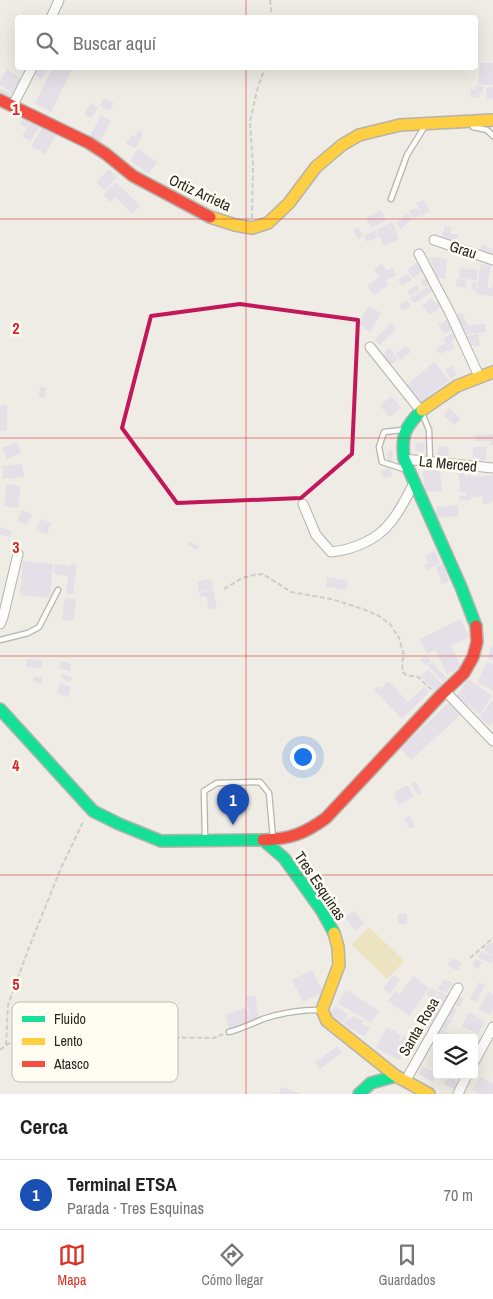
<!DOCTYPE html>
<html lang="es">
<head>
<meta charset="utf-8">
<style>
	:root { --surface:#fff; --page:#f6f6f6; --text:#222; --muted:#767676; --line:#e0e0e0; --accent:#d93025 }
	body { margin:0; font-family:"Archivo Narrow",sans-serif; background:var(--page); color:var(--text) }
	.controls { position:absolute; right:15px; bottom:15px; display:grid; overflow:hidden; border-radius:5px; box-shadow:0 5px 20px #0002 }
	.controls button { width:45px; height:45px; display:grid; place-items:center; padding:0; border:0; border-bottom:1px solid var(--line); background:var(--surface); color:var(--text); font:25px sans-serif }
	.you { position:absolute; left:302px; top:756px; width:18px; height:18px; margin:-12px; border:4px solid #fff; border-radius:50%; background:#1a73e8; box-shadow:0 0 0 8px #1a73e833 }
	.badge { display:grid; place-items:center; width:32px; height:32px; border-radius:50%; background:var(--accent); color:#fff; font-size:16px; font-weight:700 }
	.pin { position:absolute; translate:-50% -41px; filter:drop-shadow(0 1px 2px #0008) }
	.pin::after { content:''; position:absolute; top:26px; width:18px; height:15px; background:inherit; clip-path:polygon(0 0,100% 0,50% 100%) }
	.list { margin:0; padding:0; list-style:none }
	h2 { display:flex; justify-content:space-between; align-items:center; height:65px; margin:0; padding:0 20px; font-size:21px }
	h2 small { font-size:16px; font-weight:400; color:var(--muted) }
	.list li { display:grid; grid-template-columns:32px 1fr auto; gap:15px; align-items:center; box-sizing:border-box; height:70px; padding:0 20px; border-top:1px solid var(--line) }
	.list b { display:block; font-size:19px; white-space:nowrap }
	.list p { margin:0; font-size:16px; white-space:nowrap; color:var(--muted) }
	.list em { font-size:16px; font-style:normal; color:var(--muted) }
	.icon { flex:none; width:28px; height:28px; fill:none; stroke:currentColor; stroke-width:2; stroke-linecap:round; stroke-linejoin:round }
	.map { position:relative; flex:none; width:493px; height:1094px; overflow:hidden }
	.search { position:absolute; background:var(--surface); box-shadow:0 5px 20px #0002; left:15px; right:15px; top:15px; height:55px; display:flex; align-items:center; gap:12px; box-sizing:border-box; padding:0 18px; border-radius:5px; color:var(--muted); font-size:19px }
	.sheet { height:135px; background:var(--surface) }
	nav { display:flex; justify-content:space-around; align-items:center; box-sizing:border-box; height:70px; border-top:1px solid var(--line); background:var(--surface); font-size:14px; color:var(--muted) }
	nav a { display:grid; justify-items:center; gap:2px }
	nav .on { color:var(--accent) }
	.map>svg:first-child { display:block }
	.green { fill:#ece3c0 }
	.building { fill:#e5dfe7 }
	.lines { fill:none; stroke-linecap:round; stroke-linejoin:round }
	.lane-casing { stroke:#b5b3ac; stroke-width:7 }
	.street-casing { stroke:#b5b3ac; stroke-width:11 }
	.fast-casing { stroke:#b5b3ac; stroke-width:14 }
	.slow-casing { stroke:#b5b3ac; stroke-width:14 }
	.jam-casing { stroke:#b5b3ac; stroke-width:14 }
	.path { stroke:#cdcdca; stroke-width:2; stroke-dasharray:5 2.5; stroke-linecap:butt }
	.lane { stroke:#fcfcfb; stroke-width:4.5 }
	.street { stroke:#fcfcfb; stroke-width:9 }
	.fast { stroke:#16e098; stroke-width:11 }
	.slow { stroke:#ffcf43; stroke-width:11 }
	.jam { stroke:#f24e42; stroke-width:11 }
	.marked { fill:none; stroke:#c2185b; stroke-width:4; stroke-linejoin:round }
	.grid { fill:none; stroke:#d62828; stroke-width:1; stroke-opacity:0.55 }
	.labels { text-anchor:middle; stroke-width:5; stroke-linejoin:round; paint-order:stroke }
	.street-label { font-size:15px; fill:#272620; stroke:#fffcf2 }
	.key { fill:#fffcf2; stroke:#bebcb3; stroke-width:1 }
	.key-label { font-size:14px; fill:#272620 }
	.grid-label { font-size:16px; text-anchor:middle; font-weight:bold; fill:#d62828; stroke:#fffcf2; stroke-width:5; stroke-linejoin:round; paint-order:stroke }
</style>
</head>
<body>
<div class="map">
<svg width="493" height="1094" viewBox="0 0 493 1094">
	<rect width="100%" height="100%" fill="#eeece4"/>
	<path class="green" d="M 369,927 L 404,961 L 387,979 L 352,945 Z"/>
	<g class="building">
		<path d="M 480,63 L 493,63 L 493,85 L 478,85 Z"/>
		<path d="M 38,68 L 48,68 L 41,79 L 34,74 Z"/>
		<path d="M 53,68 L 73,68 L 51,112 L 35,103 Z"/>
		<path d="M 7,69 L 23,80 L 13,94 L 0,85 L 0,81 Z"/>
		<path d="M 476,86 L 483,86 L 483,92 L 480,92 L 480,97 L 471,98 L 470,90 L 476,89 Z"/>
		<path d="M 493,87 L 493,98 L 487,99 L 486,88 Z"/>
		<path d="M 0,89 L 12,94 L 9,100 L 0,96 Z"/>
		<path d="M 104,98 L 114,103 L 109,111 L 100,106 Z"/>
		<path d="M 90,103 L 98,107 L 92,118 L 84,114 Z"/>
		<path d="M 101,115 L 111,121 L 100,142 L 90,136 Z"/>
		<path d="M 24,117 L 31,121 L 26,128 L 20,124 Z"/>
		<path d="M 33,119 L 41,125 L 30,141 L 22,136 Z"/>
		<path d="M 44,125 L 57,133 L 45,154 L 31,146 Z"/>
		<path d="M 138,130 L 143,133 L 136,148 L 126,144 L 131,135 L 135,137 Z"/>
		<path d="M 138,149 L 157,162 L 149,174 L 130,161 Z"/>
		<path d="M 109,169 L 117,178 L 104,190 L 96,182 Z"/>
		<path d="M 116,182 L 140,206 L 132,214 L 115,197 L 110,202 L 103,195 Z"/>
		<path d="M 424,200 L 430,211 L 422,215 L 416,203 Z"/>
		<path d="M 417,208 L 421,215 L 413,218 L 409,211 Z"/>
		<path d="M 381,210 L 386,221 L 371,228 L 366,218 Z"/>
		<path d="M 407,214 L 412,219 L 401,229 L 396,223 Z"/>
		<path d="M 392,222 L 399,239 L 384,246 L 376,230 Z"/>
		<path d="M 445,226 L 452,228 L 450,233 L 458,235 L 455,243 L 441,239 Z"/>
		<path d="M 358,227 L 363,236 L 358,239 L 353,230 Z"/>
		<path d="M 375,230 L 378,237 L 367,242 L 364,236 Z"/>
		<path d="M 482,245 L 493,249 L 493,258 L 479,253 Z"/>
		<path d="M 429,257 L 447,259 L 445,279 L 438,278 Z"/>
		<path d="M 382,263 L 387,271 L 392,268 L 396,275 L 386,281 L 388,285 L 374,295 L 367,285 L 379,277 L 374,269 Z"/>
		<path d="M 417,263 L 423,271 L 413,278 L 407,270 Z"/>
		<path d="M 481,264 L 491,265 L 487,288 L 491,288 L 493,284 L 493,296 L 476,294 Z"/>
		<path d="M 460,268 L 478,270 L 477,280 L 459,279 Z"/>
		<path d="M 408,274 L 412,280 L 402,286 L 398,280 Z"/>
		<path d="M 427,277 L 431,283 L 424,287 L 421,282 Z"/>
		<path d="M 457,279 L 467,281 L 466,288 L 456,286 Z"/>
		<path d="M 473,281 L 477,282 L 476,291 L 471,290 Z"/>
		<path d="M 417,285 L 420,290 L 410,296 L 407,291 Z"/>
		<path d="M 431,285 L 434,290 L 414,303 L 410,298 Z"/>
		<path d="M 432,298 L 435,303 L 439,300 L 443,305 L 430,315 L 422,306 Z"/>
		<path d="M 407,300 L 411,306 L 403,311 L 399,306 Z"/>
		<path d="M 369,306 L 381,313 L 370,332 L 358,324 Z"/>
		<path d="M 462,313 L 468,325 L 459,326 L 455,315 Z"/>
		<path d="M 448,319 L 454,329 L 444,334 L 438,324 Z"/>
		<path d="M 390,323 L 396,329 L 380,345 L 375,340 Z"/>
		<path d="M 485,324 L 486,332 L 462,335 L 461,326 Z"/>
		<path d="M 453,332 L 457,337 L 451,341 L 455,347 L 448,352 L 447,350 L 440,354 L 436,349 L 446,343 L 443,339 Z"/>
		<path d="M 478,334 L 479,340 L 466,341 L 465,336 Z"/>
		<path d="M 479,340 L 480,345 L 467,346 L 467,342 Z"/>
		<path d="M 406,346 L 411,352 L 400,360 L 396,353 Z"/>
		<path d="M 390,348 L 398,359 L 389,366 L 381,355 Z"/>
		<path d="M 434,362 L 449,380 L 419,405 L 405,387 Z"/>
		<path d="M 452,366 L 457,375 L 451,379 L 445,370 Z"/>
		<path d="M 40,387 L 46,388 L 44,398 L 38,397 Z"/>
		<path d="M 391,396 L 401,407 L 390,417 L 380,406 Z"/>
		<rect x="0" y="405" width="7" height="26"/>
		<path d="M 449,408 L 461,419 L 455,425 L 443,415 Z"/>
		<path d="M 493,434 L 493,445 L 490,445 L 490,441 L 476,441 L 475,435 Z"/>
		<path d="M 17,442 L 21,453 L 7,459 L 2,448 Z"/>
		<path d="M 416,442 L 425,443 L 424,452 L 415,451 Z"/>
		<path d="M 439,446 L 449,447 L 448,457 L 437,456 Z"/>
		<rect x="473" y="447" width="13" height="14"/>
		<path d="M 387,451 L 392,451 L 393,461 L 388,461 Z"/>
		<path d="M 22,464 L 24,477 L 3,479 L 2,466 Z"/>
		<path d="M 390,468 L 392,476 L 383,478 L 381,471 Z"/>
		<path d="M 440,470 L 442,491 L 425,492 L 423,471 Z"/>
		<path d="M 459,473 L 465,473 L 465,476 L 473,475 L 473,477 L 493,475 L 493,501 L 491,501 L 491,503 L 483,504 L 482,496 L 471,497 L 471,500 L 460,501 L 459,496 L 466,496 L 465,492 L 460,492 Z"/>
		<path d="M 7,484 L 21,486 L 18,508 L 4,506 Z"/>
		<path d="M 458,505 L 459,516 L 436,518 L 436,507 Z"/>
		<path d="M 22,510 L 32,514 L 27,525 L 17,521 Z"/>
		<path d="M 41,519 L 51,523 L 47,534 L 36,530 Z"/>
		<path d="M 0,527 L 12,531 L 10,537 L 0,534 Z"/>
		<path d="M 189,541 L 199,546 L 197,550 L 187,544 Z"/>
		<path d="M 435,551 L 440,563 L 427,570 L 424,565 L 428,563 L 425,556 Z"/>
		<path d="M 23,561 L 53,564 L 50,598 L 20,595 Z"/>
		<path d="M 55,564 L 70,566 L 70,564 L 77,565 L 73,594 L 66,593 L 68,576 L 54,574 Z"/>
		<path d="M 443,564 L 449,581 L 442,584 L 436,567 Z"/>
		<path d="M 327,577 L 348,581 L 346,590 L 326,586 Z"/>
		<path d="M 211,579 L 213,589 L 199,592 L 197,582 Z"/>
		<path d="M 213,590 L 217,608 L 209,610 L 206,596 L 200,597 L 199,593 Z"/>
		<path d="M 65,598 L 76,599 L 73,621 L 62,620 Z"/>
		<path d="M 461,619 L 469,637 L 451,646 L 461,667 L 447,674 L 435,650 L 427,654 L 420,639 Z"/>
		<path d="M 491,647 L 493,647 L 493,660 L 488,659 Z"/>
		<path d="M 425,655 L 431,661 L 426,666 L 420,660 Z"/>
		<path d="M 27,659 L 42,660 L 42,668 L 26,667 Z"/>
		<path d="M 61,661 L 71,664 L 70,671 L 59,668 Z"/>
		<path d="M 432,662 L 447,678 L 443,682 L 428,666 Z"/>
		<path d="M 487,662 L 493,665 L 493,691 L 477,682 Z"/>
		<path d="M 428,670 L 442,684 L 435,691 L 421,676 Z"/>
		<path d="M 63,674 L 72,678 L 70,682 L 61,678 Z"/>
		<path d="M 34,676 L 42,678 L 42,683 L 33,682 Z"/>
		<path d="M 468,679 L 492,696 L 480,714 L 456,697 Z"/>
		<path d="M 388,681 L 408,702 L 424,687 L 429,692 L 402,719 L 374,690 L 378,686 L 381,689 Z"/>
		<path d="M 60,683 L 71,687 L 68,697 L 57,693 Z"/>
		<path d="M 493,700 L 493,722 L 490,726 L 479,717 Z"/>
		<path d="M 449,703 L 460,715 L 411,760 L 400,748 Z"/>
		<path d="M 415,781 L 422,793 L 418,795 L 411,783 Z"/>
		<path d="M 407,785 L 414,796 L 399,805 L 393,794 Z"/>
		<path d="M 410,816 L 415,826 L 409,829 L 404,819 Z"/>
		<path d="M 355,911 L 364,924 L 355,931 L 345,917 Z"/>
		<rect x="398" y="914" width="9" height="10"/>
		<path d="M 493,942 L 493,955 L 484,951 L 487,945 Z"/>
		<path d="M 481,952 L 493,956 L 492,963 L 478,958 Z"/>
		<path d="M 452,958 L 462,963 L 458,971 L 448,966 Z"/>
		<path d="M 475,959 L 482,962 L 479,969 L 472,966 Z"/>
		<path d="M 312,970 L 323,992 L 303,1002 L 292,980 Z"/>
		<path d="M 394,975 L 400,980 L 397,983 L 398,984 L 390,994 L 383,988 Z"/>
		<path d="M 413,976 L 429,988 L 409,1016 L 388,1001 L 395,991 L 400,995 Z"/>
		<path d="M 444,979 L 453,983 L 447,993 L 438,989 Z"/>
		<path d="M 479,982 L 485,985 L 476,1002 L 470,999 Z"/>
		<path d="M 431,988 L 438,992 L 433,999 L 426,995 Z"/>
		<path d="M 346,990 L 379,1011 L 371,1023 L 338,1003 Z"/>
		<path d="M 440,991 L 448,996 L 442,1006 L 434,1001 Z"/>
		<path d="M 488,992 L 493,995 L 493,1009 L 490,1015 L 479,1009 Z"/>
		<path d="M 255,995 L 259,1018 L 250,1020 L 246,997 Z"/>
		<path d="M 457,995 L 464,999 L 459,1007 L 452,1004 Z"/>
		<path d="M 435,1003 L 441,1007 L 435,1017 L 429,1014 Z"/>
		<path d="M 451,1005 L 457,1009 L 452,1019 L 446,1016 Z"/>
		<path d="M 335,1006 L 348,1014 L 343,1023 L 330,1014 Z"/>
		<path d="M 246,1008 L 251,1022 L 230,1030 L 225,1015 Z"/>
		<path d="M 469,1012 L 485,1021 L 478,1034 L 462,1026 Z"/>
		<path d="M 427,1015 L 435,1019 L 429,1030 L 421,1026 Z"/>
		<path d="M 353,1016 L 364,1021 L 362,1024 L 370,1028 L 364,1037 L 344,1024 L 347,1018 L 351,1020 Z"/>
		<path d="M 445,1017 L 452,1020 L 446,1030 L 440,1027 Z"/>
		<path d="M 387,1027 L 401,1035 L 399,1039 L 401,1040 L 403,1036 L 410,1040 L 399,1060 L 376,1048 Z"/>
		<path d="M 440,1028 L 454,1036 L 453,1038 L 437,1038 L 437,1040 L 435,1039 Z"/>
		<path d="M 337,1046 L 342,1052 L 320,1069 L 315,1063 Z"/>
		<path d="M 422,1066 L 437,1074 L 433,1082 L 418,1074 Z"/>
		<path d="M 448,1077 L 457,1082 L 454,1089 L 444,1084 Z"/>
		<path d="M 480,1077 L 493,1084 L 493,1094 L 479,1094 L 472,1090 Z"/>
		<path d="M 281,1087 L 299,1093 L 299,1094 L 279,1094 Z"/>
	</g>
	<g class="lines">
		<defs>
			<g id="lane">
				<path d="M 473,127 L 487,130 L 493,136"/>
				<path d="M 391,199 L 407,155 L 425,126"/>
				<path d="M 422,413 L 429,430 L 430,462"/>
				<path d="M 402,430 L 384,432 L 379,447 L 382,462 L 404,469"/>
				<path d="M 0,640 L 28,633 L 39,627 L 58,590"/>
				<path d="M 205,837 L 204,791 L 217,783 L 260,782 L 269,793 L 273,838"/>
				<path d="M 229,1032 C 241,1029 251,1024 263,1019 C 281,1013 299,1010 318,1010"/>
			</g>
			<g id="street">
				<path d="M 51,18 L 59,0"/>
				<path d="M 13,105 L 32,68"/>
				<path d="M 434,240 L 493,260"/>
				<path d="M 419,254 L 450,313 L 479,376"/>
				<path d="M 370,347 L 421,411"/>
				<path d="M 404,459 L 493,468"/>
				<path d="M 303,504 L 316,535 L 331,552 C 352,550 377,540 390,523 C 400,511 407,497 414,483"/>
				<path d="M 0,624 L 3,617 L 18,554"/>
				<path d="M 446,692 L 493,741"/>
				<path d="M 474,1062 L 493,1027"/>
				<path d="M 406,1080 L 458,988"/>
				<path d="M 458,1094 L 467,1075"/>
			</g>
			<g id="fast">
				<path d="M 422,410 C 405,427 401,435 404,459 L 461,587 L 476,626"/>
				<path d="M 0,709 L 93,811 L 119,824 L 161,841 L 263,840 L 284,858 L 322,911 L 334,933"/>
				<path d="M 359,1094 L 371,1083 L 396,1076"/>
			</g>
			<g id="slow">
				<path d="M 210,217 L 235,225 L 252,228 L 268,223 L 289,203 L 316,167 L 342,145 L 359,135 L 400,125 L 493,120"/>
				<path d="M 422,410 L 457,386 L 493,372"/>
				<path d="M 334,933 L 338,947 L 339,965 L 322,1010 L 327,1021 L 396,1076 L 429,1094"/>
			</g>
			<g id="jam">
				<path d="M 0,100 L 89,143 L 106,154 L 133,176 L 210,217"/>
				<path d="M 263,840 C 290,839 304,834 326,818 L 439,697 L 464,673 L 473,657 L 477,642 L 476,626"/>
			</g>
		</defs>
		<use href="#lane" class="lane-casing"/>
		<use href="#street" class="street-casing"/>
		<use href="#fast" class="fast-casing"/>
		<use href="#slow" class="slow-casing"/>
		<use href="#jam" class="jam-casing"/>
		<g class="path">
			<path d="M 270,0 L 272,18"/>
			<path d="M 252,218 L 253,166 L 250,122 L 257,90 L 265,68"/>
			<path d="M 224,589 L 242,578 L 254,575 L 263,574 L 291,592 L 331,599 L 363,609 L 379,616 L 390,624 L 399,638 L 404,655 L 402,662 L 403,672 L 406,675 L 418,677 L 432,690"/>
			<path d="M 470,958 L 493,938"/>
			<path d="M 6,1045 L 8,1005 L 28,950 L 61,868 L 84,820"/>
			<path d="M 0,1050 L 6,1045 L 37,1030 L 87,1032 L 138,1037 L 214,1038 L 223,1034"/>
		</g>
		<use href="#lane" class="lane"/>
		<use href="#street" class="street"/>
		<use href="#fast" class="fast"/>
		<use href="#slow" class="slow"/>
		<use href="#jam" class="jam"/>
	</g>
	<path class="marked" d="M 240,304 L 358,320 L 352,454 L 301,498 L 177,503 L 122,428 L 151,316 Z"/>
	<path class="grid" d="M 246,0 L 246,18M 246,68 L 246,1094M 0,219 L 493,219M 0,438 L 493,438M 0,656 L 493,656M 0,875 L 493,875"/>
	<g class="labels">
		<g class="street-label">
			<text transform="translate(200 193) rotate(25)" y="5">Ortiz Arrieta</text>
			<text transform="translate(463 250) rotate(18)" y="5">Grau</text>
			<text transform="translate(448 464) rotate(6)" y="5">La Merced</text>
			<text transform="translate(320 886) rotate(56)" y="5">Tres Esquinas</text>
			<text transform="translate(419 1027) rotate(-60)" y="5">Santa Rosa</text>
		</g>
	</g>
	<rect x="12" y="1002" width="166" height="80" rx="8" class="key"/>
	<rect x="22" y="1016" width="23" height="6" fill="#16e098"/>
	<rect x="22" y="1038" width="23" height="7" fill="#ffcf43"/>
	<rect x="22" y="1061" width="23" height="6" fill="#f24e42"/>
	<g class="key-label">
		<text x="54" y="1024">Fluido</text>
		<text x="54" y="1046">Lento</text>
		<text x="54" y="1069">Atasco</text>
	</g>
	<g class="grid-label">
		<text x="16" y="115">1</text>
		<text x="16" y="334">2</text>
		<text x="16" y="553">3</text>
		<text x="16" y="771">4</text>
		<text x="16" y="990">5</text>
	</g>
</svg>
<div class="controls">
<button><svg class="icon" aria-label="layers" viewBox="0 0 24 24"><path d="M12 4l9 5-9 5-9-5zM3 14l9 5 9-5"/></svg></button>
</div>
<div class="you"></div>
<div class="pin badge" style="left:233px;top:825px;background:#1a4fb4">1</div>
<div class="search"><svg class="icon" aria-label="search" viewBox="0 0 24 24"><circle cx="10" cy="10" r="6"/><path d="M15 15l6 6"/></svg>Buscar aquí</div>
</div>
<section class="sheet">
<h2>Cerca<small></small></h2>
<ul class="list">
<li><span class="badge" style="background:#1a4fb4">1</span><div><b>Terminal ETSA</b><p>Parada · Tres Esquinas</p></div><em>70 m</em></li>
</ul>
</section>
<nav>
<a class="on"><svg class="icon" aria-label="map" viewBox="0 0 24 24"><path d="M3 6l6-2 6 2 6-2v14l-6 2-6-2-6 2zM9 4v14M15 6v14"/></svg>Mapa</a>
<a><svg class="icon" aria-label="directions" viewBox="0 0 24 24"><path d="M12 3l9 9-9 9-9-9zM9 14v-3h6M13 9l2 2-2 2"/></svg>Cómo llegar</a>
<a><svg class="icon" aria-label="saved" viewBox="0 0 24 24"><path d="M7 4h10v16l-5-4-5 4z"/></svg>Guardados</a>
</nav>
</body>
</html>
